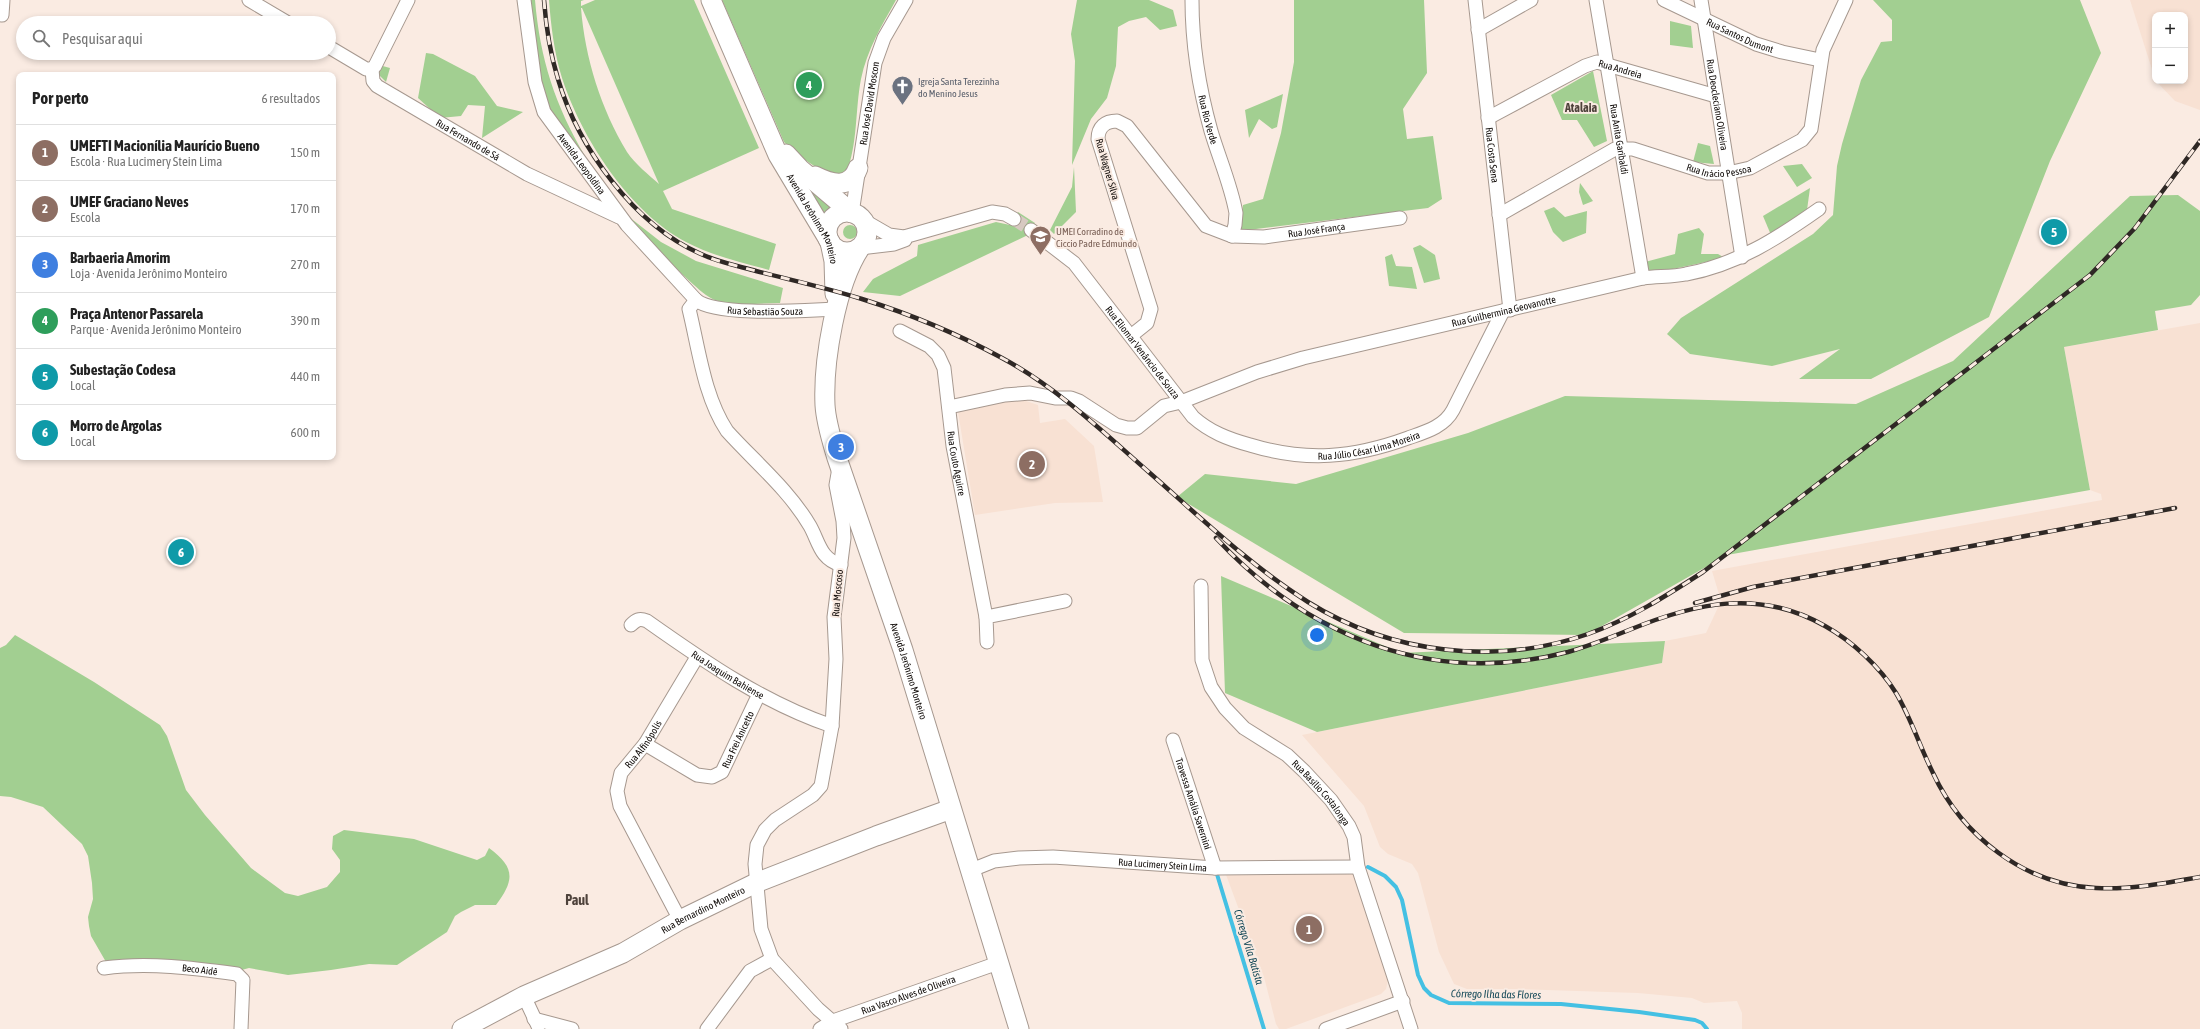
<!DOCTYPE html>
<html lang="pt">
<head>
<meta charset="utf-8">
<style>
	:root { --surface:#fff; --page:#f2f2f2; --text:#222; --muted:#767676; --line:#e0e0e0; --accent:#246800 }
	body { margin:0; font-family:"Asap Condensed",sans-serif; background:var(--page); color:var(--text) }
	.controls { position:absolute; right:12px; top:12px; display:grid; overflow:hidden; border-radius:8px; box-shadow:0 2px 6px #0003 }
	.controls button { width:36px; height:36px; display:grid; place-items:center; padding:0; border:0; border-bottom:1px solid var(--line); background:var(--surface); color:var(--text); font:20px sans-serif }
	.you { position:absolute; left:1317px; top:635px; width:14px; height:14px; margin:-10px; border:3px solid #fff; border-radius:50%; background:#1a73e8; box-shadow:0 0 0 6px #1a73e833 }
	.badge { display:grid; place-items:center; width:26px; height:26px; border-radius:50%; background:var(--accent); color:#fff; font-size:13px; font-weight:700 }
	.pin { position:absolute; translate:-50% -50%; border:2px solid #fff; box-shadow:0 1px 4px #0006 }
	.list { margin:0; padding:0; list-style:none }
	h2 { display:flex; justify-content:space-between; align-items:center; height:52px; margin:0; padding:0 16px; font-size:17px }
	h2 small { font-size:13px; font-weight:400; color:var(--muted) }
	.list li { display:grid; grid-template-columns:26px 1fr auto; gap:12px; align-items:center; box-sizing:border-box; height:56px; padding:0 16px; border-top:1px solid var(--line) }
	.list b { display:block; font-size:15px; white-space:nowrap }
	.list p { margin:0; font-size:13px; white-space:nowrap; color:var(--muted) }
	.list em { font-size:13px; font-style:normal; color:var(--muted) }
	.icon { flex:none; width:22px; height:22px; fill:none; stroke:currentColor; stroke-width:2; stroke-linecap:round; stroke-linejoin:round }
	.map { position:relative; flex:none; width:2200px; height:1029px; overflow:hidden }
	.search { position:absolute; background:var(--surface); box-shadow:0 2px 6px #0003; left:16px; top:16px; width:320px; height:44px; display:flex; align-items:center; gap:10px; box-sizing:border-box; padding:0 14px; border-radius:22px; color:var(--muted); font-size:15px }
	.panel { position:absolute; background:var(--surface); box-shadow:0 2px 6px #0003; left:16px; top:72px; width:320px; height:388px; border-radius:8px }
	.map>svg:first-child { display:block }
	.built { fill:#f8e1d3 }
	.green { fill:#a2cf91; fill-rule:evenodd }
	.lines { fill:none; stroke-linecap:round; stroke-linejoin:round }
	.stream { stroke:#44c0e3; stroke-width:4 }
	.street-tunnel { stroke:#d7c9c1; stroke-width:13; stroke-dasharray:13 6; stroke-linecap:butt }
	.street-casing { stroke:#a6988f; stroke-width:15 }
	.secondary-casing { stroke:#a6988f; stroke-width:21 }
	.street { stroke:#fff; stroke-width:13 }
	.secondary { stroke:#fff; stroke-width:19 }
	.rail-casing { stroke:#2f2825; stroke-width:4.5 }
	.rail { stroke:#faebe2; stroke-width:3; stroke-dasharray:9; stroke-linecap:butt }
	.labels { text-anchor:middle; stroke-width:4; stroke-linejoin:round; paint-order:stroke }
	.street-label { font-size:10px; fill:#100b08; stroke:#faebe2 }
	.worship-label { font-size:10px; fill:#5b616d; stroke:#faebe2; text-anchor:start }
	.education-label { font-size:10px; fill:#785e54; stroke:#faebe2; text-anchor:start }
	.water-label { font-size:11px; font-style:italic; fill:#174b5a; stroke:#faebe2 }
	.quarter-label { font-size:12px; font-weight:bold; fill:#4e423b; stroke:#faebe2 }
	.district-label { font-size:14px; font-weight:bold; fill:#4e423b; stroke:#faebe2 }
</style>
</head>
<body>
<div class="map">
<svg width="2200" height="1029" viewBox="0 0 2200 1029">
	<rect width="100%" height="100%" fill="#faebe2"/>
	<g class="built">
		<path d="M 2130,0 L 2200,0 L 2200,110 L 2175,101 L 2156,81 L 2185,81 L 2185,15 L 2155,15 L 2155,79 Z"/>
		<path d="M 2200,323 L 2200,1029 L 1742,1029 L 1742,1013 L 1737,1001 L 1704,1003 L 1692,998 L 1638,993 L 1519,989 L 1467,989 L 1454,984 L 1439,952 L 1418,873 L 1412,864 L 1388,854 L 1380,847 L 1364,806 L 1302,735 L 1662,663 L 1665,641 L 1706,633 L 1721,601 L 1712,571 L 2102,500 L 2101,494 L 2090,490 L 2064,347 Z"/>
		<path d="M 1020,399 L 1038,405 L 1040,423 L 1065,419 L 1094,446 L 1103,502 L 1055,503 L 975,515 L 958,412 Z"/>
		<path d="M 1225,872 L 1354,873 L 1388,980 L 1386,989 L 1381,994 L 1286,1029 L 1279,1029 L 1276,1024 L 1264,977 Z"/>
	</g>
	<g class="green">
		<path d="M 530,0 L 535,0 C 540,59 555,105 585,156 L 552,113 L 542,94 Z"/>
		<path d="M 549,0 L 584,0 L 581,1 L 581,6 L 595,0 L 694,0 L 759,148 L 663,191 L 672,209 L 776,244 L 769,270 C 741,262 712,256 686,242 C 629,212 581,137 562,78 C 554,52 551,26 549,0 ZM 581,8 L 582,8 L 659,184 C 649,175 635,164 627,152 C 601,109 585,58 581,8 Z"/>
		<path d="M 722,0 L 896,0 C 882,25 867,50 861,79 C 855,110 858,144 846,174 L 831,177 L 796,154 L 784,142 Z"/>
		<path d="M 1077,0 L 1149,0 L 1173,10 L 1177,26 L 1160,30 L 1146,17 L 1129,21 L 1118,27 L 1116,66 L 1107,98 L 1091,119 L 1072,165 L 1075,61 L 1071,34 Z"/>
		<path d="M 1294,0 L 1424,0 L 1427,73 L 1403,109 L 1407,139 L 1433,136 L 1442,199 L 1428,208 L 1240,231 L 1243,205 L 1263,199 L 1281,133 L 1294,62 Z"/>
		<path d="M 1873,0 L 2080,0 L 2101,53 L 2050,161 L 1989,317 L 1871,379 L 1799,379 L 1840,349 L 1772,366 L 1690,354 L 1667,334 L 1681,318 L 1813,234 L 1833,215 L 1837,166 L 1842,144 L 1861,80 L 1881,42 L 1892,41 L 1892,20 Z"/>
		<path d="M 1670,21 L 1691,26 L 1693,48 L 1670,45 Z"/>
		<path d="M 426,53 L 433,54 L 475,76 L 497,106 L 523,112 L 482,138 L 485,106 L 468,105 L 461,116 L 440,118 L 418,98 Z"/>
		<path d="M 379,65 L 390,68 L 386,82 L 377,73 Z"/>
		<path d="M 1593,71 L 1607,141 L 1594,147 L 1577,120 L 1562,120 L 1551,95 Z"/>
		<path d="M 1283,94 L 1277,127 L 1272,129 L 1259,119 L 1249,138 L 1245,110 Z"/>
		<path d="M 1698,143 L 1710,146 L 1714,164 L 1693,162 Z"/>
		<path d="M 1802,164 L 1812,178 L 1797,187 L 1783,166 Z"/>
		<path d="M 1074,167 L 1076,212 L 1054,234 L 1050,230 L 1072,187 Z"/>
		<path d="M 795,172 L 835,205 L 827,220 Z"/>
		<path d="M 1580,183 L 1593,201 L 1583,205 L 1579,192 Z"/>
		<path d="M 1810,188 L 1807,210 L 1771,235 L 1763,216 Z"/>
		<path d="M 2178,195 L 2200,211 L 2200,295 L 2191,305 L 2155,311 L 2158,330 L 2064,347 L 2090,490 L 1727,555 L 1586,635 L 1404,633 L 1177,497 L 1205,474 L 1296,484 L 1468,433 L 1565,396 L 1856,404 L 1953,361 L 2130,196 Z"/>
		<path d="M 1554,207 L 1565,217 L 1587,211 L 1586,233 L 1563,242 L 1553,232 L 1544,211 Z"/>
		<path d="M 1018,212 L 1035,223 L 1028,235 L 900,296 L 863,292 L 873,279 L 917,256 L 918,245 L 996,222 L 1010,225 Z"/>
		<path d="M 624,213 L 661,242 L 696,261 L 783,288 L 780,303 C 759,303 735,307 715,300 C 698,295 640,230 624,213 Z"/>
		<circle cx="850" cy="232" r="7"/>
		<path d="M 1699,228 L 1704,234 L 1701,254 L 1718,254 L 1725,258 L 1649,274 L 1645,262 L 1675,254 L 1678,234 Z"/>
		<path d="M 1420,245 L 1435,255 L 1440,279 L 1424,283 L 1413,248 Z"/>
		<path d="M 1392,254 L 1396,266 L 1412,267 L 1417,289 L 1389,286 L 1385,257 Z"/>
		<path d="M 1221,576 L 1401,653 L 1665,641 L 1662,663 L 1317,732 L 1225,693 Z"/>
		<path d="M 15,635 L 94,682 L 160,725 L 167,736 L 186,790 L 205,815 L 251,868 L 285,893 L 298,896 L 327,887 L 340,872 L 340,860 L 332,849 L 333,836 L 344,830 L 392,836 L 414,839 L 477,860 L 485,856 L 489,848 C 515,867 515,880 496,905 L 475,905 L 461,912 L 455,916 L 447,932 L 397,965 L 369,964 L 331,970 L 288,975 L 249,968 L 234,972 L 106,962 L 91,936 L 89,926 L 88,917 L 93,899 L 92,883 L 88,856 L 82,844 L 43,807 L 11,797 L 0,796 L 0,648 L 6,645 Z"/>
	</g>
	<g class="lines">
		<g class="stream">
			<path d="M 1368,867 L 1385,876 L 1396,887 L 1402,900 L 1418,975 L 1424,988 L 1431,995 L 1449,1003 L 1561,1004 L 1639,1012 L 1695,1020 L 1702,1023 L 1707,1029"/>
			<path d="M 1216,871 L 1264,1029"/>
		</g>
		<path class="street-tunnel" d="M 1014,219 L 1031,230"/>
		<defs>
			<g id="street">
				<path d="M 249,0 L 288,23"/>
				<path id="s1" d="M 524,0 L 535,82 L 544,112 L 627,225 L 696,300 C 717,317 806,310 836,309"/>
				<path id="s2" d="M 1192,0 C 1192,44 1199,88 1211,131 C 1219,158 1231,185 1236,213 L 1235,225 L 1232,236"/>
				<path id="s3" d="M 1475,0 L 1510,310"/>
				<path id="s4" d="M 1596,0 L 1643,278"/>
				<path id="s5" d="M 1664,0 L 1756,44 L 1782,52 L 1820,60"/>
				<path id="s6" d="M 1701,0 L 1742,257"/>
				<path d="M 2,15 L 3,0"/>
				<path d="M 1478,30 L 1531,0"/>
				<path d="M 329,47 L 366,69 L 372,69"/>
				<path id="s7" d="M 372,69 L 373,81 L 377,86 L 527,174 L 619,217"/>
				<path d="M 372,69 L 375,66 L 408,0"/>
				<path id="s8" d="M 1488,118 L 1585,66 L 1597,62 L 1716,96"/>
				<path id="s9" d="M 852,213 L 875,63 L 884,38 L 906,0"/>
				<path id="s10" d="M 1499,215 L 1615,149 L 1633,149 L 1708,173 L 1728,173 L 1750,168 L 1802,140 L 1811,129 L 1823,50 L 1846,0"/>
				<path d="M 863,220 L 889,235 L 904,237 L 992,212 L 1005,214 L 1014,219"/>
				<path id="s11" d="M 1031,230 L 1074,263 L 1193,417 C 1210,432 1228,439 1250,445 C 1306,462 1353,458 1408,438 C 1425,432 1444,427 1453,410 L 1503,311"/>
				<path d="M 860,248 L 894,244 L 905,240"/>
				<path d="M 696,300 L 689,309 C 699,350 704,396 727,431 C 755,462 789,490 810,526 C 819,542 820,559 841,565"/>
				<path id="s12" d="M 900,331 L 929,346 L 938,355 L 944,368 L 953,446 L 986,617"/>
				<path id="s13" d="M 1132,335 L 1147,323 L 1151,309 L 1098,139 C 1098,127 1105,121 1117,121 L 1127,126 L 1206,226 L 1232,236 L 1264,237 L 1400,218"/>
				<path id="s14" d="M 949,407 L 1005,395 L 1030,393 L 1055,398 L 1071,398 L 1079,401 L 1116,425 L 1127,428 L 1137,428 L 1164,406 L 1181,402 L 1257,372 L 1303,358 L 1643,278 C 1657,276 1672,277 1686,274 C 1736,265 1778,238 1819,209"/>
				<path d="M 839,468 L 836,485 L 843,521 L 844,538 L 834,617 L 836,659 L 832,726 L 823,775 L 821,786 L 813,795 L 775,820 L 765,830 L 757,845 L 755,864 L 761,929 L 772,959 L 818,1009 L 841,1029"/>
				<path id="s15" d="M 1201,586 L 1202,660 L 1211,687 L 1225,708 L 1244,728 L 1287,755 L 1304,771 L 1331,800 L 1349,826 L 1354,837 L 1358,867 L 1411,1029"/>
				<path id="s16" d="M 631,625 C 636,620 639,618 647,621 C 705,662 764,703 832,726"/>
				<path d="M 987,642 L 986,617 L 1065,601"/>
				<path id="s17" d="M 1173,740 L 1215,868"/>
				<path id="s18" d="M 645,744 L 697,775 L 712,777 L 722,772 L 759,694"/>
				<path id="s19" d="M 969,871 L 994,861 L 1019,858 L 1053,857 L 1215,868 L 1358,867"/>
				<path id="s20" d="M 680,920 L 620,806 L 617,791 L 621,773 L 645,744 L 697,657"/>
				<path id="s21" d="M 104,968 C 149,962 193,968 237,974 L 243,980 L 241,1029"/>
				<path d="M 524,996 L 538,1026"/>
				<path d="M 534,1019 L 572,1029"/>
				<path d="M 707,1029 L 750,971 L 772,959"/>
				<path id="s22" d="M 820,1029 L 833,1021 L 998,963"/>
				<path d="M 1326,1029 L 1403,1001"/>
			</g>
			<g id="secondary">
				<path id="s23" d="M 711,0 L 778,155 L 830,242 L 834,261 L 835,294"/>
				<path d="M 786,154 L 800,169 L 852,213"/>
				<path d="M 815,176 C 831,184 850,190 858,168"/>
				<circle cx="847" cy="232" r="20"/>
				<path id="s24" d="M 860,248 C 836,284 823,361 825,405 C 826,423 832,441 837,458 L 903,650 L 1019,1029"/>
				<path id="s25" d="M 462,1029 L 524,996 L 623,953 L 680,920 L 758,882 L 876,836 L 951,809"/>
			</g>
		</defs>
		<use href="#street" class="street-casing"/>
		<use href="#secondary" class="secondary-casing"/>
		<use href="#street" class="street"/>
		<use href="#secondary" class="secondary"/>
		<defs>
			<g id="rail">
				<path d="M 544,0 C 546,27 550,53 558,79 C 578,147 634,225 701,254 C 718,262 738,266 756,271 C 791,280 827,288 862,299 C 910,314 958,334 1002,358 C 1058,388 1104,433 1151,474 C 1202,519 1251,566 1308,602 C 1391,654 1497,666 1588,634 C 1630,619 1666,596 1703,572 L 2090,275 L 2135,228 L 2200,141"/>
				<path d="M 1216,538 C 1309,638 1433,687 1568,652 C 1589,646 1609,638 1629,630 C 1695,603 1759,588 1825,626 C 1852,641 1880,667 1896,693 C 1911,718 1920,747 1933,773 C 1962,836 2025,885 2096,888 C 2131,890 2166,883 2200,877"/>
				<path d="M 1695,603 L 1753,587 L 2175,508"/>
			</g>
		</defs>
		<use href="#rail" class="rail-casing"/>
		<use href="#rail" class="rail"/>
	</g>
	<defs>
		<symbol id="church-pin" viewBox="-11 -11 22 30"><path d="M0 17L-7.5 6A9.5 9.5 0 1 1 7.5 6Z" fill="#6b7280" stroke="#faebe2"/><path d="M-1.2-6h2.4v3.5h3.3v2.4h-3.3V6h-2.4V-.1h-3.3v-2.4h3.3Z" fill="#fff"/></symbol>
		<symbol id="school-pin" viewBox="-11 -11 22 30"><path d="M0 17L-7.5 6A9.5 9.5 0 1 1 7.5 6Z" fill="#8d6e63" stroke="#faebe2"/><path d="M0-5L7-2L0 1L-7-2ZM-4 1L0 2.5L4 1V4Q0 6-4 4Z" fill="#fff"/></symbol>
	</defs>
	<g fill-rule="evenodd">
		<use href="#church-pin" x="890" y="74" width="25" height="34"/>
		<use href="#school-pin" x="1028" y="224" width="25" height="34"/>
	</g>
	<g class="labels">
		<g class="street-label">
			<text dy="4" stroke="none"><textPath href="#s5" startOffset="84">Rua Santos Dumont</textPath></text>
			<text dy="4" stroke="none"><textPath href="#s8" startOffset="147">Rua Andreia</textPath></text>
			<text dy="4" stroke="none"><textPath href="#s9" startOffset="111">Rua José David Moscon</textPath></text>
			<text dy="4" stroke="none"><textPath href="#s6" startOffset="106">Rua Deocleciano Oliveira</textPath></text>
			<text dy="4" stroke="none"><textPath href="#s2" startOffset="121">Rua Rio Verde</textPath></text>
			<text dy="4" stroke="none"><textPath href="#s4" startOffset="141">Rua Anita Garibaldi</textPath></text>
			<text dy="4" stroke="none"><textPath href="#s7" startOffset="124">Rua Fernando de Sá</textPath></text>
			<text dy="4" stroke="none"><textPath href="#s3" startOffset="156">Rua Costa Sena</textPath></text>
			<text dy="4" stroke="none"><textPath href="#s1" startOffset="178">Avenida Leopoldina</textPath></text>
			<text dy="4" stroke="none"><textPath href="#s10" startOffset="241">Rua Inácio Pessoa</textPath></text>
			<text transform="translate(1108 169) rotate(74)" y="4">Rua Wagner Silva</text>
			<text dy="4" stroke="none"><textPath href="#s23" startOffset="242">Avenida Jerônimo Monteiro</textPath></text>
			<text dy="4" stroke="none"><textPath href="#s13" startOffset="493">Rua José França</textPath></text>
			<text dy="4" stroke="none"><textPath href="#s1" startOffset="427">Rua Sebastião Souza</textPath></text>
			<text dy="4" stroke="none"><textPath href="#s14" startOffset="586">Rua Guilhermina Geovanotte</textPath></text>
			<text dy="4" stroke="none"><textPath href="#s11" startOffset="167">Rua Eliomar Venâncio de Souza</textPath></text>
			<text dy="4" stroke="none"><textPath href="#s11" startOffset="434">Rua Júlio César Lima Moreira</textPath></text>
			<text dy="4" stroke="none"><textPath href="#s12" startOffset="156">Rua Couto Aguirre</textPath></text>
			<text transform="translate(837 593) rotate(-85)" y="4">Rua Moscoso</text>
			<text dy="4" stroke="none"><textPath href="#s24" startOffset="442">Avenida Jerônimo Monteiro</textPath></text>
			<text dy="4" stroke="none"><textPath href="#s16" startOffset="115">Rua Joaquim Bahiense</textPath></text>
			<text dy="4" stroke="none"><textPath href="#s18" startOffset="123">Rua Frei Anicetto</textPath></text>
			<text dy="4" stroke="none"><textPath href="#s20" startOffset="199">Rua Alfinópolis</textPath></text>
			<text dy="4" stroke="none"><textPath href="#s15" startOffset="257">Rua Basílio Costalonga</textPath></text>
			<text dy="4" stroke="none"><textPath href="#s17" startOffset="67">Travessa Amália Savernini</textPath></text>
			<text dy="4" stroke="none"><textPath href="#s19" startOffset="196">Rua Lucimery Stein Lima</textPath></text>
			<text dy="4" stroke="none"><textPath href="#s25" startOffset="269">Rua Bernardino Monteiro</textPath></text>
			<text dy="4" stroke="none"><textPath href="#s21" startOffset="96">Beco Aidê</textPath></text>
			<text dy="4" stroke="none"><textPath href="#s22" startOffset="95">Rua Vasco Alves de Oliveira</textPath></text>
		</g>
		<g class="worship-label">
			<text x="918" y="85">Igreja Santa Terezinha<tspan x="918" dy="12">do Menino Jesus</tspan></text>
		</g>
		<g class="education-label">
			<text x="1056" y="235">UMEI Corradino de<tspan x="1056" dy="12">Ciccio Padre Edmundo</tspan></text>
		</g>
		<g class="water-label">
			<text transform="translate(1249 947) rotate(73)" y="4">Córrego Vila Batista</text>
			<text transform="translate(1496 994) rotate(1)" y="4">Córrego Ilha das Flores</text>
		</g>
		<g class="quarter-label">
			<text x="1581" y="112">Atalaia</text>
		</g>
		<g class="district-label">
			<text x="577" y="905">Paul</text>
		</g>
	</g>
</svg>
<div class="controls">
<button>+</button>
<button>−</button>
</div>
<div class="you"></div>
<div class="pin badge" style="left:1309px;top:929px;background:#8d6e63">1</div>
<div class="pin badge" style="left:1032px;top:464px;background:#8d6e63">2</div>
<div class="pin badge" style="left:841px;top:447px;background:#3f7fe0">3</div>
<div class="pin badge" style="left:809px;top:85px;background:#2e9e5b">4</div>
<div class="pin badge" style="left:2054px;top:232px;background:#0f9aa8">5</div>
<div class="pin badge" style="left:181px;top:552px;background:#0f9aa8">6</div>
<div class="search"><svg class="icon" aria-label="search" viewBox="0 0 24 24"><circle cx="10" cy="10" r="6"/><path d="M15 15l6 6"/></svg>Pesquisar aqui</div>
<section class="panel">
<h2>Por perto<small>6 resultados</small></h2>
<ul class="list">
<li><span class="badge" style="background:#8d6e63">1</span><div><b>UMEFTI Macionília Maurício Bueno</b><p>Escola · Rua Lucimery Stein Lima</p></div><em>150 m</em></li>
<li><span class="badge" style="background:#8d6e63">2</span><div><b>UMEF Graciano Neves</b><p>Escola</p></div><em>170 m</em></li>
<li><span class="badge" style="background:#3f7fe0">3</span><div><b>Barbaeria Amorim</b><p>Loja · Avenida Jerônimo Monteiro</p></div><em>270 m</em></li>
<li><span class="badge" style="background:#2e9e5b">4</span><div><b>Praça Antenor Passarela</b><p>Parque · Avenida Jerônimo Monteiro</p></div><em>390 m</em></li>
<li><span class="badge" style="background:#0f9aa8">5</span><div><b>Subestação Codesa</b><p>Local</p></div><em>440 m</em></li>
<li><span class="badge" style="background:#0f9aa8">6</span><div><b>Morro de Argolas</b><p>Local</p></div><em>600 m</em></li>
</ul>
</section>
</div>
</body>
</html>
